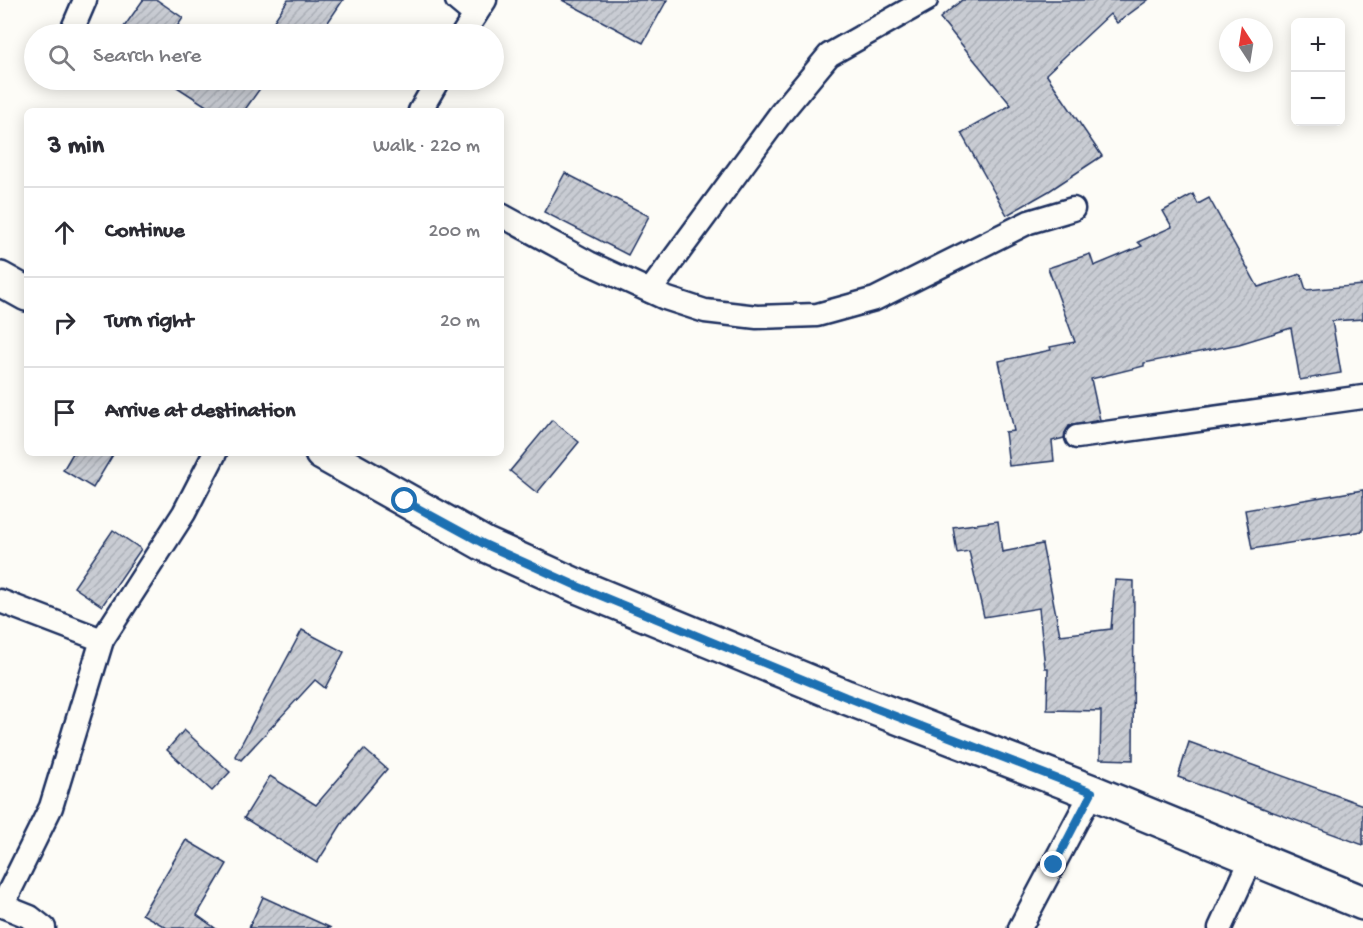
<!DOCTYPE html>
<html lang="en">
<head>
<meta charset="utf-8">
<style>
	:root { --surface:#fff; --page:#f2f2f3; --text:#2b2b33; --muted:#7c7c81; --line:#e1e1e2 }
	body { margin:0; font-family:"Gochi Hand",sans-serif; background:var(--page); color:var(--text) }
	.controls { position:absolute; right:18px; top:18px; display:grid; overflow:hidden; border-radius:9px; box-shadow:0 3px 15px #0003 }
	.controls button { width:54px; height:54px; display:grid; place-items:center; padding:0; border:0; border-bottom:2px solid var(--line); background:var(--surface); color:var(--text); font:30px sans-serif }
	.compass { position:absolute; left:1219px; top:18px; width:54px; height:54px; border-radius:50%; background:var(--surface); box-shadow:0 3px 15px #0003; rotate:348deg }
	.stop { position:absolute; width:18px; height:18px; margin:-14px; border:4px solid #1f6fb2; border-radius:50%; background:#fff }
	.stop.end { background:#1f6fb2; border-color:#fff; box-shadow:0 2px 6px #0008 }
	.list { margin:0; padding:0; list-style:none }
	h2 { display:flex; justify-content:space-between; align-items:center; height:78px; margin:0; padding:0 24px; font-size:26px }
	h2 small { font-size:20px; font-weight:400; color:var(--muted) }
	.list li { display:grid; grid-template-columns:39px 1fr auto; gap:18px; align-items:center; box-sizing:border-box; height:90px; padding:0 24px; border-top:2px solid var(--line) }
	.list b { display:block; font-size:22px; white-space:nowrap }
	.list em { font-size:20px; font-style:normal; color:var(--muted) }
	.icon { flex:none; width:33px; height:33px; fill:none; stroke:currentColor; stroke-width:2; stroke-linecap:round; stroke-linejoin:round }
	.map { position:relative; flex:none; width:1363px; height:928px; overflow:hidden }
	.search { position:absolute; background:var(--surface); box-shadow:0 3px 15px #0003; left:24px; top:24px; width:480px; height:66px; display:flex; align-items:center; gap:15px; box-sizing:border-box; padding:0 21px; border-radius:33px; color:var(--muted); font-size:22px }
	.panel { position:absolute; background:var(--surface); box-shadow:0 3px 15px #0003; left:24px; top:108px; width:480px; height:348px; border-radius:9px }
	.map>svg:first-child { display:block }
	.building { fill:url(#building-hatch); stroke:#1b2f5e; stroke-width:1.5 }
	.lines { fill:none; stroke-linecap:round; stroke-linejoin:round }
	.minor-casing { stroke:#1b2f5e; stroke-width:27 }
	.secondary-casing { stroke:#1b2f5e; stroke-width:38 }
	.minor { stroke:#fdfcf7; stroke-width:22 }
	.secondary { stroke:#fdfcf7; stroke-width:33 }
	.route { stroke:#1f6fb2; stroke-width:8 }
</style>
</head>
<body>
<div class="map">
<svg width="1363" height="928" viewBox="0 0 1363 928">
	<defs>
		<pattern id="building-hatch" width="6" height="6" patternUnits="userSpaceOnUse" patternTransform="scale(1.5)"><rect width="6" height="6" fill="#c9ccd3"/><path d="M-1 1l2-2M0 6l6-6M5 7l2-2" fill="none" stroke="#acb0b8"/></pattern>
	</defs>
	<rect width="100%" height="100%" fill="#fdfcf7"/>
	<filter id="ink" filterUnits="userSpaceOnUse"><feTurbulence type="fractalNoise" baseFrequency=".0167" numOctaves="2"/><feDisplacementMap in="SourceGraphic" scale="12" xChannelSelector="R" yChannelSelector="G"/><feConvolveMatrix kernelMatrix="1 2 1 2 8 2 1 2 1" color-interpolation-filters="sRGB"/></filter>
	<g filter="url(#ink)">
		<g class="building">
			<path d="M 143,0 L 157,0 L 183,18 L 172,34 L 119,34 Z"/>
			<path d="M 288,0 L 343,0 L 320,34 L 265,34 Z"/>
			<path d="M 562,0 L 667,0 L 643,43 Z"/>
			<path d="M 962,0 L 1148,0 L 1117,23 L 1110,14 L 1046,74 L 1102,156 L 1049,191 L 1007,215 L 961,133 L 1011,105 L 940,18 Z"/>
			<path d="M 166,80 L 266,80 L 244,111 L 214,111 Z"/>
			<path d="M 565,173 L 649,216 L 628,255 L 544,212 Z"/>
			<path d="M 1193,194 L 1198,204 L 1209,198 L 1258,287 L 1301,274 L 1306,290 L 1363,285 L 1363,319 L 1332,321 L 1341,373 L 1300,380 L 1291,328 L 1239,344 L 1144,363 L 1144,366 L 1091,379 L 1100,420 L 1069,426 L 1064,438 L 1052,441 L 1054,461 L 1009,466 L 1005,432 L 1014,431 L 999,361 L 1051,350 L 1050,347 L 1075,342 L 1048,268 L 1090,254 L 1094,266 L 1142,246 L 1138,242 L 1172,227 L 1163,211 Z"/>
			<path d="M 552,420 L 579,442 L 537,493 L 510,471 Z"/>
			<path d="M 73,453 L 114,453 L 93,488 L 63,470 Z"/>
			<path d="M 1363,490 L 1363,531 L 1252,549 L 1245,510 Z"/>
			<path d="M 998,521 L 1002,552 L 1042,544 L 1060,635 L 1111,629 L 1115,580 L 1134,581 L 1133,760 L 1100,759 L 1101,711 L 1047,710 L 1048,668 L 1045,668 L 1039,608 L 984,617 L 969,551 L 957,553 L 953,527 Z"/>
			<path d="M 113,530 L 141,549 L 102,606 L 74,587 Z"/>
			<path d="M 302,630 L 344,652 L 325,688 L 315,680 L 241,760 L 235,756 Z"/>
			<path d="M 184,730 L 230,772 L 212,791 L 167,750 Z"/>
			<path d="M 1189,742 L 1363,805 L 1363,845 L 1178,777 Z"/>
			<path d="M 364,749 L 387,769 L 346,817 L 317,863 L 244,818 L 270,776 L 316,805 Z"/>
			<path d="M 186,840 L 227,864 L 197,915 L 215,928 L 167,928 L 142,914 Z"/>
			<path d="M 263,897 L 331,928 L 249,928 Z"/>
		</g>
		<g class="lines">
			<defs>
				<g id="minor">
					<path d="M 457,0 L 475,15"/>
					<path d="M 73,28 L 85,0"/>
					<path d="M 463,34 L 485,0"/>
					<path d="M 420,111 L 438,80"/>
					<path d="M 501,215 L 589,263 L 665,298 L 705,311 L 757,317 L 817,315 L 875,299 L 1029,222 L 1073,209"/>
					<path d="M 650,291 L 781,113 L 829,55 L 926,0"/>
					<path d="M 1077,437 L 1363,397"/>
					<path d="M 0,601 L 102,640 L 184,513 L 215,453"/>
					<path d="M 0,905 L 30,917 L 44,928"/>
					<path d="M 2,906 L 51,807 L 102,640"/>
					<path d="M 1020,928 L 1092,792"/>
					<path d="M 1220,928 L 1252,858"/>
				</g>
				<g id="secondary">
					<path d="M 0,279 L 27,294"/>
					<path d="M 322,453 L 484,544 L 577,586 L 846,697 L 1092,792 L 1363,903"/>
				</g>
			</defs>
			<use href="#minor" class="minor-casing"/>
			<use href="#secondary" class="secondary-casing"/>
			<use href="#minor" class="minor"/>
			<use href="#secondary" class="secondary"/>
		</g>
	</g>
	<g class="lines" filter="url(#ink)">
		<path class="route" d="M 405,501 L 484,544 L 577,586 L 846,697 L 1092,792 L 1054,865"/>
	</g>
</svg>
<div class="controls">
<button>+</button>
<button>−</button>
</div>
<svg class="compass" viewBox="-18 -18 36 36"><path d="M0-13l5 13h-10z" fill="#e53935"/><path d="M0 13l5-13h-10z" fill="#7c7c81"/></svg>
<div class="stop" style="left:405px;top:501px"></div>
<div class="stop end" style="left:1054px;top:865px"></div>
<div class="search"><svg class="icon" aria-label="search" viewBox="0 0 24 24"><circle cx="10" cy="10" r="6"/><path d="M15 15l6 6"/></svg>Search here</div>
<section class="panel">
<h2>3 min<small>Walk · 220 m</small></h2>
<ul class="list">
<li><svg class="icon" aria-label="ahead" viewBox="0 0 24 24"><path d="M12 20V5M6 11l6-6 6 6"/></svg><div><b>Continue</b></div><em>200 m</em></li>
<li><svg class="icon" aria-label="right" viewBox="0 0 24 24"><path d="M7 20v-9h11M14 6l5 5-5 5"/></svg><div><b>Turn right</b></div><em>20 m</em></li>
<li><svg class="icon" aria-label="arrive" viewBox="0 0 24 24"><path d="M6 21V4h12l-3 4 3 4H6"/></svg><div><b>Arrive at destination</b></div></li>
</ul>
</section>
</div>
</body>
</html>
